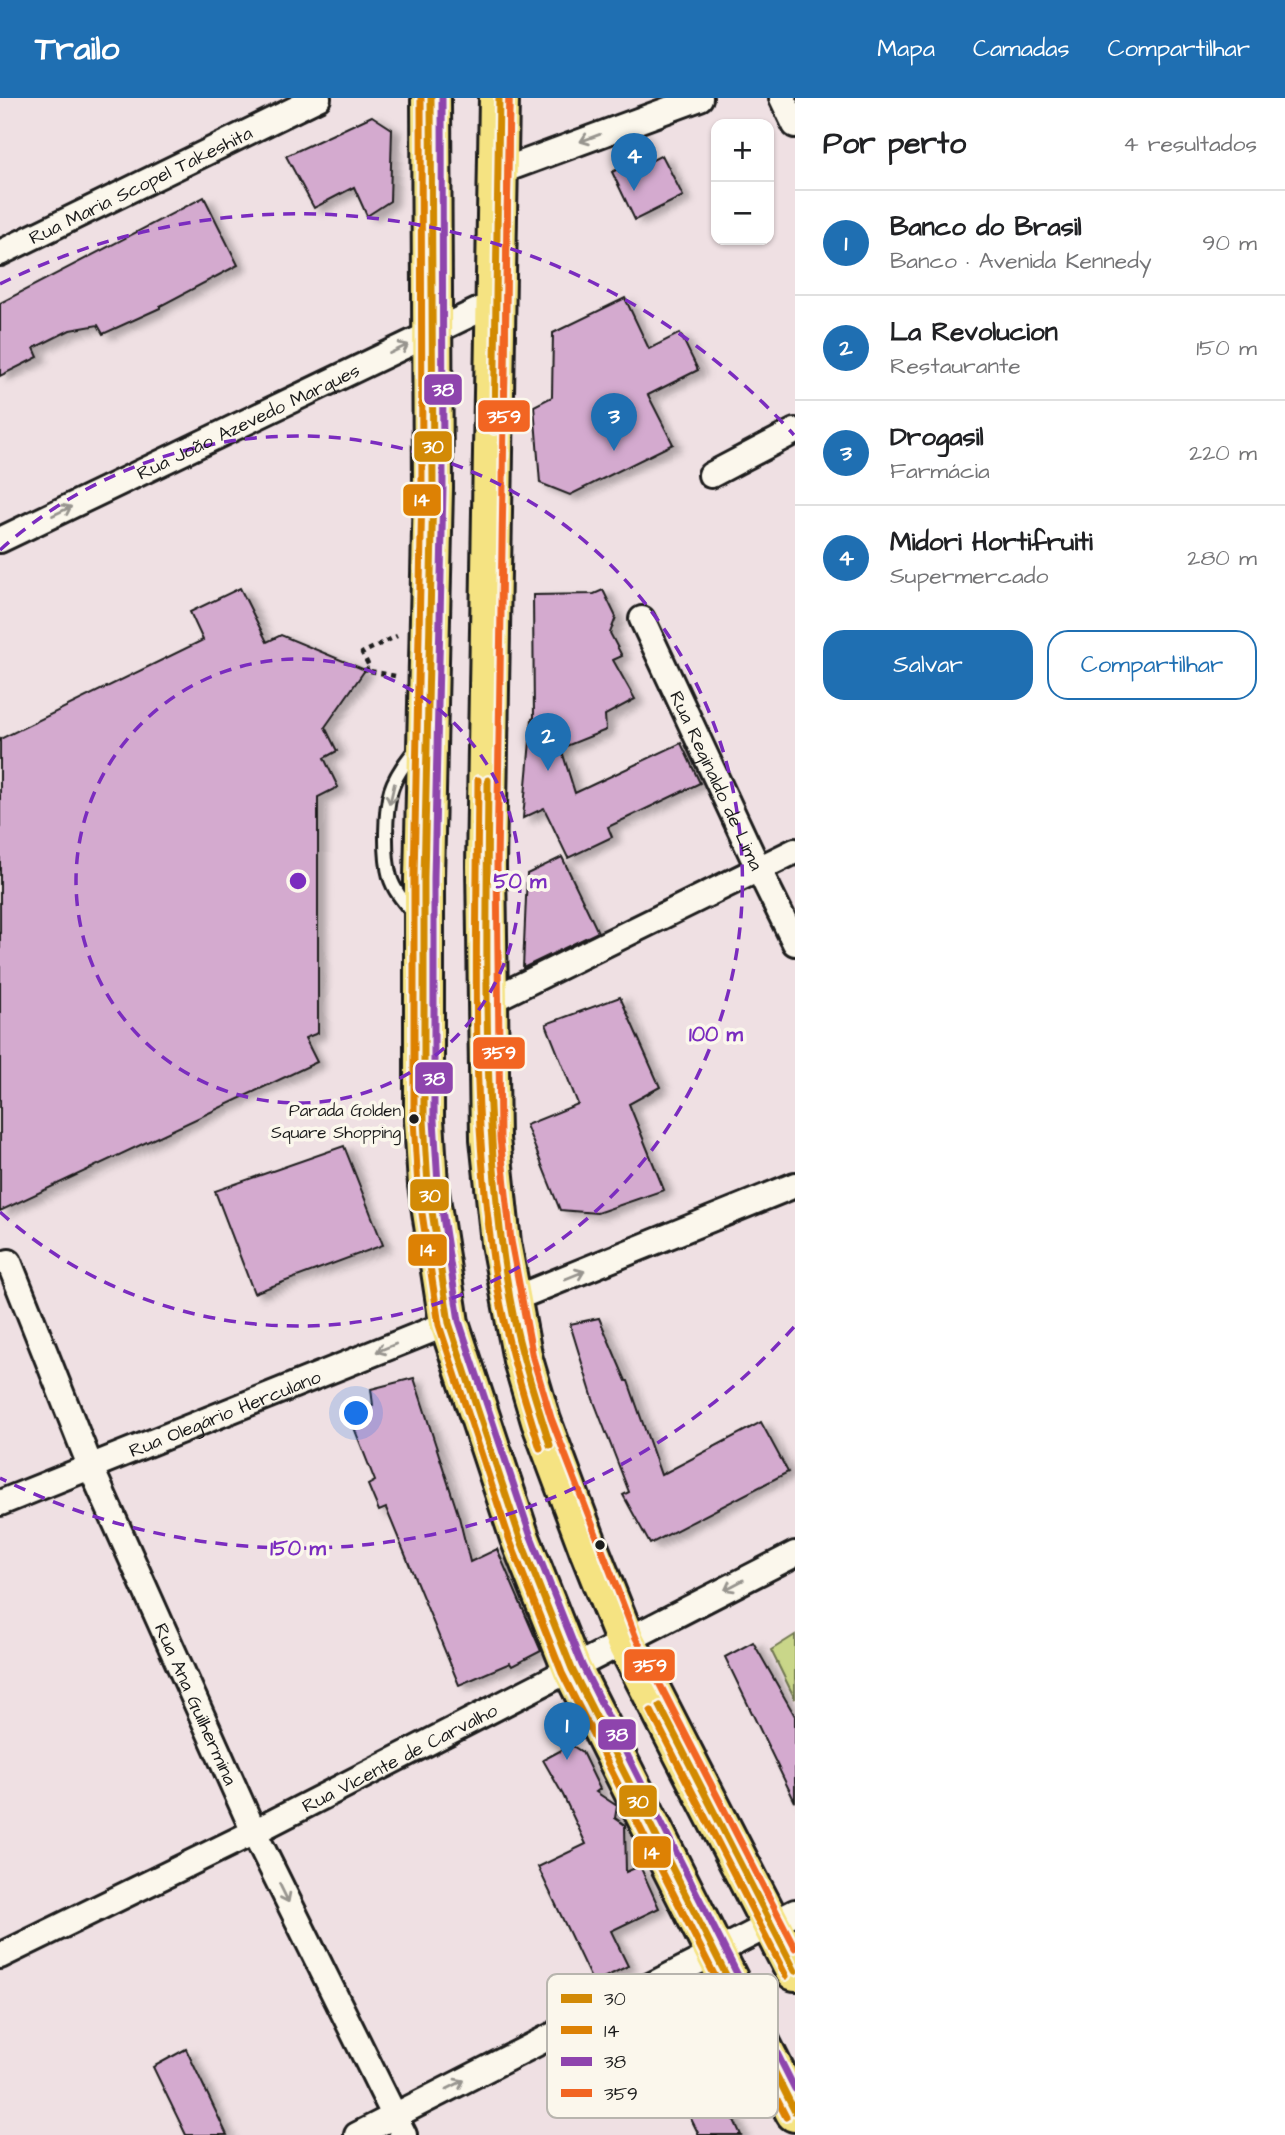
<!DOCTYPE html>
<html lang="pt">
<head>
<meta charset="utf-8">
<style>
	:root { --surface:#fff; --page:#f2f2f2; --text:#202124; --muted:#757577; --line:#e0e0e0; --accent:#1f6fb2 }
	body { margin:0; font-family:"Architects Daughter",sans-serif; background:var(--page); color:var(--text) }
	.controls { position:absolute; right:21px; top:21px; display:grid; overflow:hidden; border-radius:14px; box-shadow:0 2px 5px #0004 }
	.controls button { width:63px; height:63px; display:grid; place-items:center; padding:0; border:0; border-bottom:2px solid var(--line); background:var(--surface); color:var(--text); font:35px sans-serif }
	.you { position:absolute; left:357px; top:1316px; width:24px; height:24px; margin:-18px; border:5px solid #fff; border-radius:50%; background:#1a73e8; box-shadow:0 0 0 10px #1a73e833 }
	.badge { display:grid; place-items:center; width:46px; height:46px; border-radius:50%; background:var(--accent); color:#fff; font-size:23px; font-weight:700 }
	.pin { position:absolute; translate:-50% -58px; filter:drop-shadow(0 2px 4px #0008) }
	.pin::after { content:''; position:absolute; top:37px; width:24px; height:21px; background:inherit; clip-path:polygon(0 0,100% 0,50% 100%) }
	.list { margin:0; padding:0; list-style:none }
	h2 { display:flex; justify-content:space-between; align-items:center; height:91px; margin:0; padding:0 28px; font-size:30px }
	h2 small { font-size:23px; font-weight:400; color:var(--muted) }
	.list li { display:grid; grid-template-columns:46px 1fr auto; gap:21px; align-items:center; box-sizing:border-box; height:105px; padding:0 28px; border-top:2px solid var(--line) }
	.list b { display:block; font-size:26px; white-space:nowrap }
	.list p { margin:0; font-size:23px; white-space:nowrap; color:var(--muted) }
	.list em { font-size:23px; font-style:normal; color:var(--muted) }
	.actions { display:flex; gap:14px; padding:21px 28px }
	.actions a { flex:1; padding:16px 0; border:2px solid var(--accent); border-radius:21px; text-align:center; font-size:24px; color:var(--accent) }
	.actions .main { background:var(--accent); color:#fff }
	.map { position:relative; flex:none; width:795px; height:2037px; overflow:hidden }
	header { display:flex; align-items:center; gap:42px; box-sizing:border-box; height:98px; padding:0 35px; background:var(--accent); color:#fff }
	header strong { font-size:33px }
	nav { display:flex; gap:38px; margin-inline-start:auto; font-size:24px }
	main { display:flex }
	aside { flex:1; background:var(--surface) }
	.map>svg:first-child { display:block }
	.green { fill:#c9d689; stroke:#727952; stroke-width:2 }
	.building { fill:#d4aacf; stroke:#1c1c1c; stroke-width:2; filter:url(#shadow) }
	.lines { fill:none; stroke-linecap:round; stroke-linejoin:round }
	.lane-casing { stroke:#1c1c1c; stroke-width:18 }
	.street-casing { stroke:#1c1c1c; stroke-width:30 }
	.primary-casing { stroke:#1c1c1c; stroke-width:44 }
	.path { stroke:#1c1c1c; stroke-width:4.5; stroke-dasharray:5 5; stroke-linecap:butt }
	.lane { stroke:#fbf7ec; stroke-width:12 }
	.street { stroke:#fbf7ec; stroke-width:24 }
	.primary { stroke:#f5e382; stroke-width:38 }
	.bus-1-casing { stroke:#fbf7ec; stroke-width:12 }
	.bus-2-casing { stroke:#fbf7ec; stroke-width:12 }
	.bus-3-casing { stroke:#fbf7ec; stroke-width:12 }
	.bus-4-casing { stroke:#fbf7ec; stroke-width:12 }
	.bus-1 { stroke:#d28a06; stroke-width:7 }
	.bus-2 { stroke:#dd8104; stroke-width:7 }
	.bus-3 { stroke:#8e44ad; stroke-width:7 }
	.bus-4 { stroke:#f26522; stroke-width:7 }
	.oneway { stroke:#97948e }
	.ring { fill:none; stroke:#7b2cbf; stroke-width:3.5; stroke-dasharray:12 9 }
	.bus-dot { fill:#1c1c1c; stroke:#fbf7ec; stroke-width:2.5 }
	.labels { text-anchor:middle; stroke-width:7; stroke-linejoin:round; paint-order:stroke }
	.bus-label { font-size:17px; fill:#1c1c1c; stroke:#fbf7ec; text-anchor:end }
	.street-label { font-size:19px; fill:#1c1c1c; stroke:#fbf7ec }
	.key { fill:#fbf7ec; stroke:#b8b5ae; stroke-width:2 }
	.key-label { font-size:19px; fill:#1c1c1c }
	.centre { fill:#7b2cbf; stroke:#fbf7ec; stroke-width:3.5 }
	.ring-label { font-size:21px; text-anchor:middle; font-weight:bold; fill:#7b2cbf; stroke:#fbf7ec; stroke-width:7; stroke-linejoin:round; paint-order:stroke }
	.line-badge { stroke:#fbf7ec; stroke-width:2.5 }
	.badge-label { font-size:19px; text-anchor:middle; font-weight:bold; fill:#fff }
</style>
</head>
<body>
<header>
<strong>Trailo</strong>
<nav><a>Mapa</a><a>Camadas</a><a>Compartilhar</a></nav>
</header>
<main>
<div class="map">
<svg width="795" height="2037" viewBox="0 0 795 2037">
	<defs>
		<filter id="shadow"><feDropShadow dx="8" dy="4.5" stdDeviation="3.5" flood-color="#0004"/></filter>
	</defs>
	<rect width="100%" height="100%" fill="#efe0e3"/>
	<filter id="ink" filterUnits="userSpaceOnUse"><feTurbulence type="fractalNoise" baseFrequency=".0143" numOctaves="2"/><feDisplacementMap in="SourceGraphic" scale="14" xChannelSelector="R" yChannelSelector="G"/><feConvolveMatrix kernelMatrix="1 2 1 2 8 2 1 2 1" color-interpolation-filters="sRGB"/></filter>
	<g filter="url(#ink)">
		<path class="green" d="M 795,1537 L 795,1601 L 771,1552 Z"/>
		<g class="building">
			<path d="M 372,18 L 392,31 L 390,103 L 367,118 L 354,89 L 314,110 L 286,58 Z"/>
			<path d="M 662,57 L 683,98 L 635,122 L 612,74 L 632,64 L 635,71 Z"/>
			<path d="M 204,99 L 238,167 L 160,208 L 160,210 L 103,236 L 98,227 L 70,232 L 34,250 L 38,259 L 0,278 L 0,205 Z"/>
			<path d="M 625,200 L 649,251 L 680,235 L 698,272 L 648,297 L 673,346 L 570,397 L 540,385 L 534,308 L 552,299 L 553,235 Z"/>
			<path d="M 240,490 L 267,544 L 281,537 L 365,572 L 325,629 L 337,653 L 324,660 L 338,689 L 318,699 L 318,935 L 305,940 L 317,964 L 0,1113 L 0,641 L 203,542 L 190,514 Z"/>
			<path d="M 603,492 L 616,519 L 610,535 L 622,558 L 613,562 L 635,601 L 605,617 L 606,632 L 561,650 L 575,695 L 681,645 L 700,685 L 608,729 L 612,739 L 568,760 L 544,710 L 523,720 L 532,621 L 534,620 L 533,497 L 594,496 Z"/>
			<path d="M 562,759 L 598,834 L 523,870 L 527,776 Z"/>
			<path d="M 620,899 L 660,989 L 629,1006 L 664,1092 L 597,1115 L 560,1112 L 526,1027 L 578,1006 L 546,926 Z"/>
			<path d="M 344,1048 L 383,1147 L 254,1195 L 215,1093 Z"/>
			<path d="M 599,1220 L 626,1283 L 628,1283 L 661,1377 L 761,1324 L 788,1374 L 650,1446 L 623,1397 L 629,1394 L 593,1301 L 570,1226 Z"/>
			<path d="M 414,1280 L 459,1419 L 470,1464 L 497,1451 L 541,1553 L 512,1568 L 510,1565 L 459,1587 L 386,1410 L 379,1413 L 368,1387 L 375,1383 L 349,1317 L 373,1307 L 371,1291 Z"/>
			<path d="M 753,1544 L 795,1618 L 795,1704 L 725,1559 Z"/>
			<path d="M 571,1647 L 582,1654 L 600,1691 L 596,1694 L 617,1708 L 615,1720 L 625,1727 L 626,1774 L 640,1768 L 659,1810 L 611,1833 L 628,1868 L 593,1885 L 538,1769 L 586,1746 L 563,1697 L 543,1662 Z"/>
			<path d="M 186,1951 L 227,2037 L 186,2037 L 153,1969 Z"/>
			<path d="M 694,1955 L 704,1958 L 741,2037 L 699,2037 L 666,1970 Z"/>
		</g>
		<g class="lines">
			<defs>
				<path id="lane" d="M 414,816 C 405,805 394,793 390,779 C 384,758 385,712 391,692 C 396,676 407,662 417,650"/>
				<g id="street">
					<path d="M 782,0 L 795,27"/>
					<path d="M 499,74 L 700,0"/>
					<path id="s1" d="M 0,155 L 318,0"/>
					<path d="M 711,377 L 795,333"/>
					<path id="s2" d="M 0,442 L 496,204"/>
					<path id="s3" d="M 642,521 L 759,772 L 795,845"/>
					<path d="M 488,904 L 795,753"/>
					<path id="s4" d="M 9,1164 L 91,1370 L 254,1734 L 404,2037"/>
					<path d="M 511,1202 L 795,1087"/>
					<path id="s5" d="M 0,1405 L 449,1225"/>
					<path id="s6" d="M 0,1858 L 254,1734 L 795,1456"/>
					<path d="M 357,2037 L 795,1814"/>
				</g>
				<g id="primary">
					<path d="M 431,0 L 433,390 L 424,780 L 424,1022 L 428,1087 L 449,1225 L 520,1440 L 572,1571 L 795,2014"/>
					<path d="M 499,0 L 486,768 L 490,1041 L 501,1145 L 523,1262 L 541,1323 L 590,1454 L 626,1544 L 795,1873"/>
				</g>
			</defs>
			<use href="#lane" class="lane-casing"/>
			<use href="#street" class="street-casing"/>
			<use href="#primary" class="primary-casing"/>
			<path class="path" d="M 395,578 L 365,572 L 370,570 L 362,555 L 397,538"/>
			<use href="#lane" class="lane"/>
			<use href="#street" class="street"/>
			<use href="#primary" class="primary"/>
			<defs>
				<g id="bus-1">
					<path d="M 431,0 L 433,390 L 424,780 L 424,1022 L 428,1087 L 449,1225 L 520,1440 L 572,1571 L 795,2014"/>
					<path d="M 494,332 L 499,0"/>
					<path d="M 488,682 C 487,849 481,1017 507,1182 C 515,1239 533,1293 550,1347"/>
					<path d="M 660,1608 L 795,1873"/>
				</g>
				<g id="bus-2">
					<path d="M 421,0 L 422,390 L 414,780 L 414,1022 L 418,1089 L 439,1227 L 510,1443 L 562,1575 L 786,2019"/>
					<path d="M 504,332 L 509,0"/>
					<path d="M 478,682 C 477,850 469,1020 497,1186 C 506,1242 523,1296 540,1350"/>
					<path d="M 651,1613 L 786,1878"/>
				</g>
				<path id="bus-3" d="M 442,0 L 443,390 L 434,780 L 434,1022 L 438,1086 L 459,1223 L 530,1436 L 582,1567 L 795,1991"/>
				<path id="bus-4" d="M 509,0 L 497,768 L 500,1040 L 511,1143 L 533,1260 L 551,1320 L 636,1540 L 795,1850"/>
			</defs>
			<use href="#bus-1" class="bus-1-casing"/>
			<use href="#bus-2" class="bus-2-casing"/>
			<use href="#bus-3" class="bus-3-casing"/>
			<use href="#bus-4" class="bus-4-casing"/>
			<use href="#bus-1" class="bus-1"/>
			<use href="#bus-2" class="bus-2"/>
			<use href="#bus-3" class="bus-3"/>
			<use href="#bus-4" class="bus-4"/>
		</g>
		<defs><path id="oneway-shaft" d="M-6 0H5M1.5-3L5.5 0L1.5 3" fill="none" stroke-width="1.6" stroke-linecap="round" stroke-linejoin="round" transform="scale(1.75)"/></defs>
		<g class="oneway">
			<use href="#oneway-shaft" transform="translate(590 40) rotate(160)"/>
			<use href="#oneway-shaft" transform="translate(399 251) rotate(-26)"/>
			<use href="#oneway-shaft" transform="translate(62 413) rotate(-26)"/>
			<use href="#oneway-shaft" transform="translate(392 696) rotate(103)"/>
			<use href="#oneway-shaft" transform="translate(575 1177) rotate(-22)"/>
			<use href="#oneway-shaft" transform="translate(386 1250) rotate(158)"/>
			<use href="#oneway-shaft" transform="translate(734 1487) rotate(152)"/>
			<use href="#oneway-shaft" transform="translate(284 1795) rotate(64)"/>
			<use href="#oneway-shaft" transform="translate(455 1987) rotate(-27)"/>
		</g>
	</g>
	<g class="ring">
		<circle cx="298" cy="783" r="222"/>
		<path d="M0 452A445 445 0 1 1 0 1114"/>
		<path d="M794 1229A667 667 0 0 1 0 1380M0 186A667 667 0 0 1 794 337"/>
	</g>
	<g class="bus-dot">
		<circle cx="414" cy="1021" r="6"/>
		<circle cx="600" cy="1447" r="6"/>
	</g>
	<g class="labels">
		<g class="bus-label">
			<text x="401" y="1018">Parada Golden<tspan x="401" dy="22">Square Shopping</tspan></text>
		</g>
		<g class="street-label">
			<text dy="7" stroke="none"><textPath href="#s1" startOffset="156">Rua Maria Scopel Takeshita</textPath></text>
			<text dy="7" stroke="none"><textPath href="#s2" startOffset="275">Rua João Azevedo Marques</textPath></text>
			<text dy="7" stroke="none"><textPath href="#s3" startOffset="178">Rua Reginaldo de Lima</textPath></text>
			<text dy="7" stroke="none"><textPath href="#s5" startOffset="242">Rua Olegário Herculano</textPath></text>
			<text dy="7" stroke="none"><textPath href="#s4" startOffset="480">Rua Ana Guilhermina</textPath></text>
			<text dy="7" stroke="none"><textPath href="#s6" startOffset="446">Rua Vicente de Carvalho</textPath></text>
		</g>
	</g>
	<rect x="547" y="1876" width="231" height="144" rx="10" class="key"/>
	<rect x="561" y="1896" width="31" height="9" fill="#d28a06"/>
	<rect x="561" y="1928" width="31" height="8" fill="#dd8104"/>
	<rect x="561" y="1959" width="31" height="9" fill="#8e44ad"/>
	<rect x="561" y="1991" width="31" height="8" fill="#f26522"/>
	<g class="key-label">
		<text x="604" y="1907">30</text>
		<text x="604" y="1939">14</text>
		<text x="604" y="1970">38</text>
		<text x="604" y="2002">359</text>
	</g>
	<circle cx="298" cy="783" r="10" class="centre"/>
	<g class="ring-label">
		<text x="520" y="790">50 m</text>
		<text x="716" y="943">100 m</text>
		<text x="298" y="1457">150 m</text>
	</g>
	<g class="line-badge">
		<rect x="423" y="275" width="40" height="33" rx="7" fill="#8e44ad"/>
		<rect x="477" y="301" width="54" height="34" rx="7" fill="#f26522"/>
		<rect x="413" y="332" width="40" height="33" rx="7" fill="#d28a06"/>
		<rect x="402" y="385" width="40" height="34" rx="7" fill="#dd8104"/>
		<rect x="472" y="938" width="54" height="34" rx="7" fill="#f26522"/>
		<rect x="414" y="963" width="40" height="34" rx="7" fill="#8e44ad"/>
		<rect x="409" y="1080" width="41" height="34" rx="7" fill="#d28a06"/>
		<rect x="407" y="1135" width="41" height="34" rx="7" fill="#dd8104"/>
		<rect x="623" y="1550" width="53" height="34" rx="7" fill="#f26522"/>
		<rect x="597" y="1620" width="40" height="33" rx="7" fill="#8e44ad"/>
		<rect x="618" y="1686" width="40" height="34" rx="7" fill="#d28a06"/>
		<rect x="632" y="1737" width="40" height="34" rx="7" fill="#dd8104"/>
	</g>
	<g class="badge-label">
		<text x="443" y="298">38</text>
		<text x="504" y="325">359</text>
		<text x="433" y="355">30</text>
		<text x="422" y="408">14</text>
		<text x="499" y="961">359</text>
		<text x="434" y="987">38</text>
		<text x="430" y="1104">30</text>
		<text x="428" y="1158">14</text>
		<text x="650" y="1574">359</text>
		<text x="617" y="1643">38</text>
		<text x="638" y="1710">30</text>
		<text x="652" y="1761">14</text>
	</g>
</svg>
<div class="controls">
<button>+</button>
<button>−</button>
</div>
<div class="you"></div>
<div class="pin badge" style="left:567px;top:1662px">1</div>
<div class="pin badge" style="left:548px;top:673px">2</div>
<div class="pin badge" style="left:614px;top:353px">3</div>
<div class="pin badge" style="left:634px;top:93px">4</div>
</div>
<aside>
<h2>Por perto<small>4 resultados</small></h2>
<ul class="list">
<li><span class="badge">1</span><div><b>Banco do Brasil</b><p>Banco · Avenida Kennedy</p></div><em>90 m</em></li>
<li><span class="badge">2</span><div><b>La Revolucion</b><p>Restaurante</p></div><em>150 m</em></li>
<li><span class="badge">3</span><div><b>Drogasil</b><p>Farmácia</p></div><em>220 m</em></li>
<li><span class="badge">4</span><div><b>Midori Hortifruiti</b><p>Supermercado</p></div><em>280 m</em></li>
</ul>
<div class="actions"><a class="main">Salvar</a><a>Compartilhar</a></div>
</aside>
</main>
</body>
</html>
